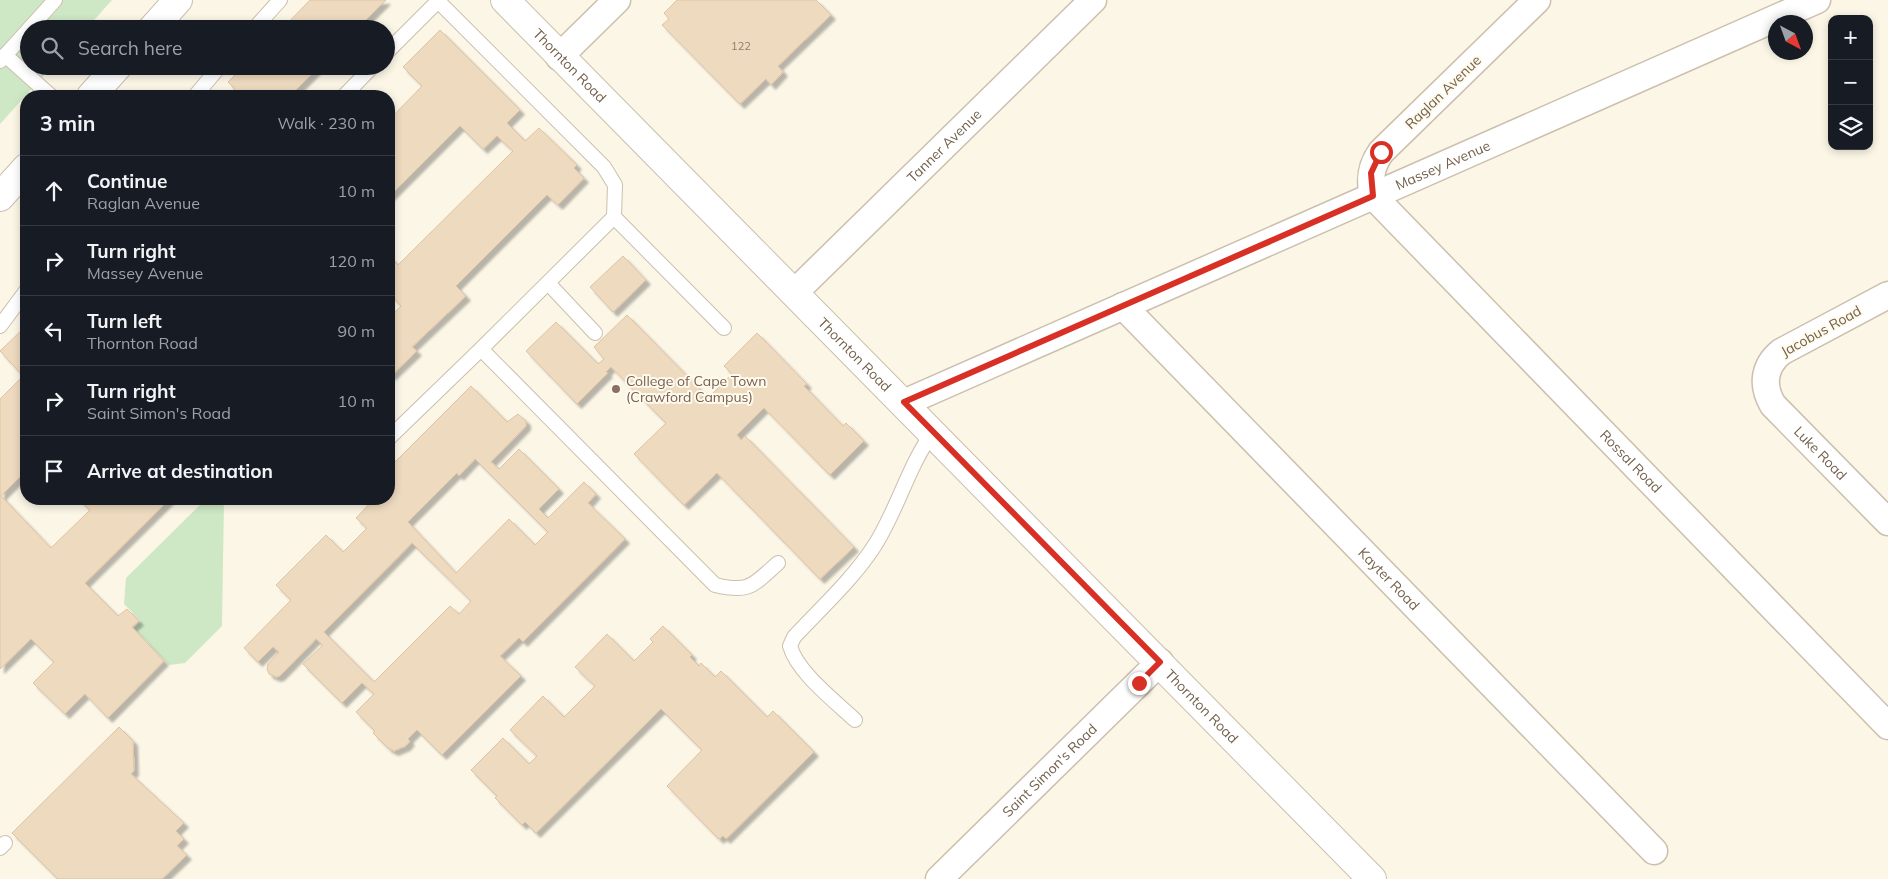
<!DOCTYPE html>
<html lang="en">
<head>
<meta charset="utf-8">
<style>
	:root { --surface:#171b24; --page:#242831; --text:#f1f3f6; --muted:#9ea1a6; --line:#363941 }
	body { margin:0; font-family:Mulish,sans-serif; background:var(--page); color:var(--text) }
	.controls { position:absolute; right:15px; top:15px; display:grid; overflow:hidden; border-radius:10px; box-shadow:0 2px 8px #0003 }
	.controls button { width:45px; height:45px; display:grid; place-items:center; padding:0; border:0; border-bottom:1px solid var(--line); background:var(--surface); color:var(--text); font:25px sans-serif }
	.compass { position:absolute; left:1768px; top:15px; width:45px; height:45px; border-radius:50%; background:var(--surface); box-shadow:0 2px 8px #0003; rotate:139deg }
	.stop { position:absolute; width:15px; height:15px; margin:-11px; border:4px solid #d93025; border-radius:50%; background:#fff }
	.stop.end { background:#d93025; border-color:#fff; box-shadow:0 1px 5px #0008 }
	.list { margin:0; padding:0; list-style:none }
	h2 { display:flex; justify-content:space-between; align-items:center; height:65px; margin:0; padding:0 20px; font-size:21px }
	h2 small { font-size:16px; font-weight:400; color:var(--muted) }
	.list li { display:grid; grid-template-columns:32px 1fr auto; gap:15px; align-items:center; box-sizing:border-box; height:70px; padding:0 20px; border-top:1px solid var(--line) }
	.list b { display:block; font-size:19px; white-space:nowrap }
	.list p { margin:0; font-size:16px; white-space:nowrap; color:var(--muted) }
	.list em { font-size:16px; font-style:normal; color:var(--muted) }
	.icon { flex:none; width:28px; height:28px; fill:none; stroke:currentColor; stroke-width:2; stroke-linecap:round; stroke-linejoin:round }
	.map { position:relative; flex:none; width:1888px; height:879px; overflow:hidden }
	.search { position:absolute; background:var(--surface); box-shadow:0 2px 8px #0003; left:20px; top:20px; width:375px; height:55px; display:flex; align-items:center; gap:12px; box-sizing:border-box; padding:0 18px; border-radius:28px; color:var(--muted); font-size:19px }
	.panel { position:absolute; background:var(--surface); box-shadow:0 2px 8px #0003; left:20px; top:90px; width:375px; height:415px; border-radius:20px }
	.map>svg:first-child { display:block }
	.green { fill:#cee8c5 }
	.building { fill:#eedabf; stroke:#e0c3a1; fill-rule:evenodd; filter:url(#shadow) }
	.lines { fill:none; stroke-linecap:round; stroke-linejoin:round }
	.service-casing { stroke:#ccbfad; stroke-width:16 }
	.minor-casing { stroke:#ccbfad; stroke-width:29 }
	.tertiary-casing { stroke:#ccbfad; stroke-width:30 }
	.service { stroke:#fff; stroke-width:14 }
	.minor { stroke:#fff; stroke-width:26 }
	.tertiary { stroke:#fff; stroke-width:28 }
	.route { stroke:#d93025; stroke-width:6 }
	.education-dot { fill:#8d6e63; stroke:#fefaec; stroke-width:2 }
	.labels { text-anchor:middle; stroke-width:4; stroke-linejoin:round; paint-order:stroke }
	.number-label { font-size:11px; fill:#917e69 }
	.street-label { font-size:14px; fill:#72604c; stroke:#fefaec }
	.education-label { font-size:14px; fill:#785e54; stroke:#fefaec; text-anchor:start }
</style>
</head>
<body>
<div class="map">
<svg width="1888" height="879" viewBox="0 0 1888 879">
	<defs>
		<filter id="shadow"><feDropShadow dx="4.5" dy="4.5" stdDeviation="1" flood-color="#0004"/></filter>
	</defs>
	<rect width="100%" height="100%" fill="#fbf6e6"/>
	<g class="green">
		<path d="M 0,0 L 112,0 L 86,29 L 29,29 L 29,66 L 52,66 L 0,124 Z"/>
		<path d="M 206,499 L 224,499 L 222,626 L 185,663 L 169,665 L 134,628 L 141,621 L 124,604 L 126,578 Z"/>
	</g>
	<g class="building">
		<path d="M 310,0 L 386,0 L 357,29 L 282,29 Z"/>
		<path d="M 677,0 L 816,0 L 831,15 L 778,66 L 783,72 L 771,85 L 766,79 L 740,104 L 662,25 L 669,19 L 664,13 Z"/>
		<path d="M 440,30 L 520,110 L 507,123 L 525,141 L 539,128 L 577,165 L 574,168 L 584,178 L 558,205 L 547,195 L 456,286 L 466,296 L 412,347 L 417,351 L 391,376 L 389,374 L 389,318 L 401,306 L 389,293 L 389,256 L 398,265 L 513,151 L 497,136 L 483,149 L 460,126 L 389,197 L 389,120 L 422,86 L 403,67 Z"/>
		<path d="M 244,66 L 320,66 L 290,96 L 228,96 L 235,89 L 228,82 Z"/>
		<path d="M 623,256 L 646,280 L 613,312 L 590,287 Z"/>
		<path d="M 627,315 L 705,394 L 700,399 L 704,402 L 732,374 L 724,366 L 757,333 L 807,384 L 804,386 L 843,426 L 846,423 L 864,441 L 830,475 L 764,408 L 737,435 L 741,440 L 745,436 L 854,547 L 820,579 L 717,473 L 684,505 L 634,454 L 666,423 L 611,367 L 606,372 L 608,373 L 577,404 L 526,351 L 556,322 L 598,364 L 604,359 L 594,347 Z"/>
		<path d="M 26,326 L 26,471 L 1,496 L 51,548 L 90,510 L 79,499 L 170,499 L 85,583 L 118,616 L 127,609 L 139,621 L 132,627 L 164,661 L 108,718 L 85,694 L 65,714 L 33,683 L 54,662 L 31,639 L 0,669 L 0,399 L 23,376 L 0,351 Z"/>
		<path d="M 471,386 L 507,422 L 518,414 L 526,421 L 526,426 L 491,462 L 499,469 L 519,449 L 559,489 L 539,509 L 548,518 L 584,482 L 596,494 L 588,503 L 625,539 L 523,642 L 519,638 L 500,656 L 521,676 L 442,755 L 417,730 L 408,739 L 410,741 L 406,746 L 394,751 L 388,748 L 373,733 L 375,731 L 356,712 L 374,694 L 362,683 L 342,703 L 303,664 L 323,645 L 316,639 L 280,676 L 276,677 L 269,674 L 267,669 L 268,664 L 279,652 L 273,647 L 258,662 L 244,648 L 291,600 L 276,585 L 326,535 L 343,552 L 367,528 L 356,518 L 374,499 L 389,499 L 389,468 ZM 475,459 L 548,532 L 535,545 L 509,519 L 456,573 L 408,522 L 457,473 L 459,476 ZM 412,543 L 471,601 L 459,614 L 450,606 L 374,682 L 324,632 Z"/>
		<path d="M 663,626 L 692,655 L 690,657 L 699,666 L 701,663 L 715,677 L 721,671 L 767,717 L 773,711 L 814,752 L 726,839 L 723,836 L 719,839 L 667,786 L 702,750 L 661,709 L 536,833 L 525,822 L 522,825 L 495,798 L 497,796 L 471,770 L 503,738 L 529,764 L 537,756 L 510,730 L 543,696 L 564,717 L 595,686 L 575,667 L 607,634 L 634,661 L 653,642 L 650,639 Z"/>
		<path d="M 119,727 L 133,741 L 134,771 L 131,774 L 184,823 L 176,831 L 184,839 L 177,846 L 187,855 L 162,879 L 58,879 L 12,833 Z"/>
	</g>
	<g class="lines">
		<defs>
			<g id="service">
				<path d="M 437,0 L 604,167 L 615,185 L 614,217 L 481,349 L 715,585 C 750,593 752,586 778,563"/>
				<path d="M 29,29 L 55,0"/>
				<path d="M 254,29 L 280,0"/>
				<path d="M 386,53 L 438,1"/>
				<path d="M 5,55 L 51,96"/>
				<path d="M 0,61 L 29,29"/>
				<path d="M 195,96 L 220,66"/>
				<path d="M 344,96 L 373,66"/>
				<path d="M 614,217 L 724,328"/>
				<path d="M 548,283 L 595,333"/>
				<path d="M 0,326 L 26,291"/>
				<path d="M 389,438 L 481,349"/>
				<path d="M 855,720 C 835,701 797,672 790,646 L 794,637 C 821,608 851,581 873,548 C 897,512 907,468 933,432"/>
				<path d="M 0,848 L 5,843"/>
			</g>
			<g id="minor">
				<path id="s1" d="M 1537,0 L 1381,152 C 1371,166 1369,179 1373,196 L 1888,726"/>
				<path d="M 559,57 L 617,0"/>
				<path id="s2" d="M 795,292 L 1093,0"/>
				<path id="s3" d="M 1888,295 L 1781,352 C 1764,366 1761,385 1773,405 L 1888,522"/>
				<path id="s4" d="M 1123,306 L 1654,851"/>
				<path id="s5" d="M 904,403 L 1817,0"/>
				<path id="s6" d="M 939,879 L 1160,662"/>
			</g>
			<g id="tertiary">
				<path id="s7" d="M 505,0 L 1372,879"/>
				<path d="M 152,29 L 178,0"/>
				<path d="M 91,96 L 118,66"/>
				<path d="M 0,197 L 26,168"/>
			</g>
		</defs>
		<use href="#service" class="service-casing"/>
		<use href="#minor" class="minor-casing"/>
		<use href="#tertiary" class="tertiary-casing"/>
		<use href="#service" class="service"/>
		<use href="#minor" class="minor"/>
		<use href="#tertiary" class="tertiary"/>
	</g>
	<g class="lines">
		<path class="route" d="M 1139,683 L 1160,662 L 904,402 L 1373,196 L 1371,173 L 1381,152"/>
	</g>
	<circle class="education-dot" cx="616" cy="389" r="5"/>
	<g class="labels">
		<g class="number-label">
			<text x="741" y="50">122</text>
		</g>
		<g class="street-label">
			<text dy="5" stroke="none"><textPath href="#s7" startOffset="92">Thornton Road</textPath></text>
			<text transform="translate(1443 92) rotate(-44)" y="5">Raglan Avenue</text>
			<text dy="5" stroke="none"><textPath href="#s2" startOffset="209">Tanner Avenue</textPath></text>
			<text dy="5" stroke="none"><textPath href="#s5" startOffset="589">Massey Avenue</textPath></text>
			<text transform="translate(1821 331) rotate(-29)" y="5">Jacobus Road</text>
			<text dy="5" stroke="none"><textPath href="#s7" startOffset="498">Thornton Road</textPath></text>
			<text dy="5" stroke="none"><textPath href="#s3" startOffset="248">Luke Road</textPath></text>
			<text dy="5" stroke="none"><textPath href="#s1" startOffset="634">Rossal Road</textPath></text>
			<text dy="5" stroke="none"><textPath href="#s4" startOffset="381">Kayter Road</textPath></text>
			<text dy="5" stroke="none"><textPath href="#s7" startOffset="992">Thornton Road</textPath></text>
			<text dy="5" stroke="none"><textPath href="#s6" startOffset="155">Saint Simon's Road</textPath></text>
		</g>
		<g class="education-label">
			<text x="626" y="386">College of Cape Town<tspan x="626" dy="16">(Crawford Campus)</tspan></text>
		</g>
	</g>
</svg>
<div class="controls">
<button>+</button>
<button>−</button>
<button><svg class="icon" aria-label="layers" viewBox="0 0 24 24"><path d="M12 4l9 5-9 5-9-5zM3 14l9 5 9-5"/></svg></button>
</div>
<svg class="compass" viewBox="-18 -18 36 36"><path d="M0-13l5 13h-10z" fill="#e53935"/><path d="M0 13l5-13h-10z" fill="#9ea1a6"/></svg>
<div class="stop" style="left:1381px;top:152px"></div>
<div class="stop end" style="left:1139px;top:683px"></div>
<div class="search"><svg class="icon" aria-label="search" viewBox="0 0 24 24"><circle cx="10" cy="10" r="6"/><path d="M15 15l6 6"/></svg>Search here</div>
<section class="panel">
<h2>3 min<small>Walk · 230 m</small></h2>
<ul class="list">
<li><svg class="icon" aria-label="ahead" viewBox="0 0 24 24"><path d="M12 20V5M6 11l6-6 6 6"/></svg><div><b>Continue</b><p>Raglan Avenue</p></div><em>10 m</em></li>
<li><svg class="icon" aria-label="right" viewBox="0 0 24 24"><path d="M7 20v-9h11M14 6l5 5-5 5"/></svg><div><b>Turn right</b><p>Massey Avenue</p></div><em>120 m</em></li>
<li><svg class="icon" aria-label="left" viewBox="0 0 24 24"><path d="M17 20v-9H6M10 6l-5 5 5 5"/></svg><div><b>Turn left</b><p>Thornton Road</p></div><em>90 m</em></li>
<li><svg class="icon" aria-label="right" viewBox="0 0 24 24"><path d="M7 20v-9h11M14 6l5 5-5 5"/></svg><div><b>Turn right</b><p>Saint Simon's Road</p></div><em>10 m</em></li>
<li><svg class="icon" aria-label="arrive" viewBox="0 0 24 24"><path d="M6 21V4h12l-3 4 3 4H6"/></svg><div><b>Arrive at destination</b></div></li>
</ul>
</section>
</div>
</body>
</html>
